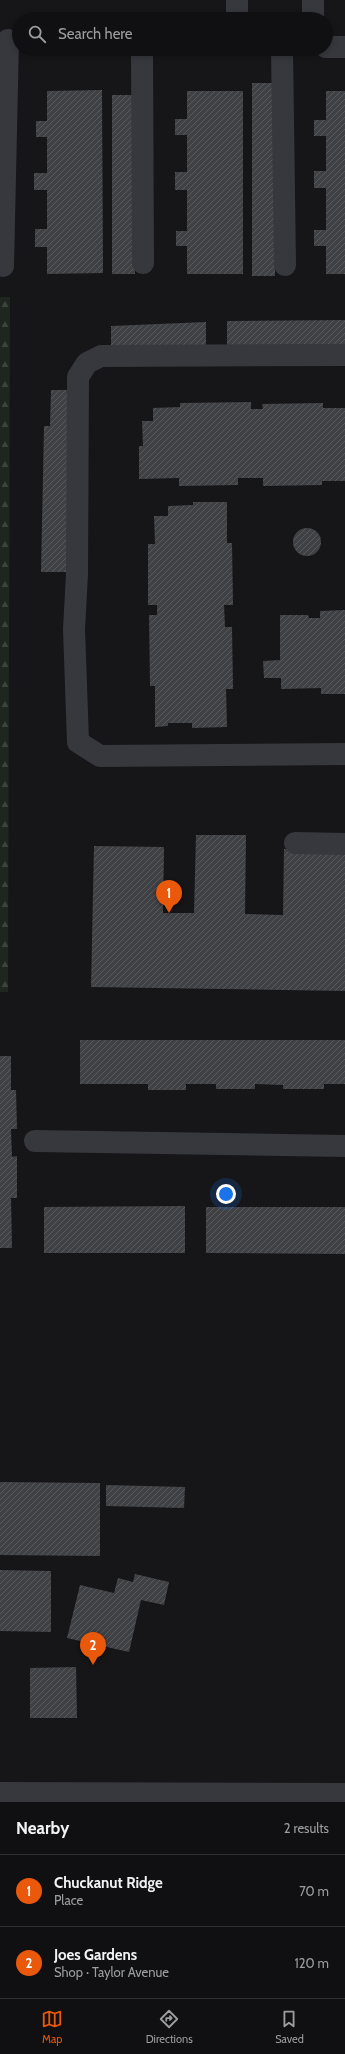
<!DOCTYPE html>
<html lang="en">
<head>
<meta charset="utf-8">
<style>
	:root { --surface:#101012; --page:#19191b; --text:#f1f3f6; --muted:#9c9d9f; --line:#303032; --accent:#ea580c }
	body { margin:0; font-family:Cabin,sans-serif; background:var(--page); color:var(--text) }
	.you { position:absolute; left:226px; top:1194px; width:14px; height:14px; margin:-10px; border:3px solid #fff; border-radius:50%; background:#1a73e8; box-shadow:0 0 0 6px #1a73e833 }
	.badge { display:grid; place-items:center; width:26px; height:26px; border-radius:50%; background:var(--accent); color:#fff; font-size:13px; font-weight:700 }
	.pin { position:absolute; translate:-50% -33px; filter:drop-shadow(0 1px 2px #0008) }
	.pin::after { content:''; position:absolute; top:21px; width:14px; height:12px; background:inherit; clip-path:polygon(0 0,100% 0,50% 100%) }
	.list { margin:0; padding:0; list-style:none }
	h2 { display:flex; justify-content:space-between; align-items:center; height:52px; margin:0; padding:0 16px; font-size:17px }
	h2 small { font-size:13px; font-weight:400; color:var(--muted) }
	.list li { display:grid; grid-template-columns:26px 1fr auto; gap:12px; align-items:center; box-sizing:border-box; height:72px; padding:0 16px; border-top:1px solid var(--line) }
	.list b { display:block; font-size:15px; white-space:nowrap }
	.list p { margin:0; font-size:13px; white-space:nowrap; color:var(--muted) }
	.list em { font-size:13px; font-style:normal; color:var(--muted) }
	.icon { flex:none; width:22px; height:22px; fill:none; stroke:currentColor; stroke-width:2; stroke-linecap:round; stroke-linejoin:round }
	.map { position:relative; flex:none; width:345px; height:1802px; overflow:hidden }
	.search { position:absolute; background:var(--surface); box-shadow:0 2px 6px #0003; left:12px; right:12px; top:12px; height:44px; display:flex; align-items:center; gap:10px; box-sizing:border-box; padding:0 14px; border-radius:22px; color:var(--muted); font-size:15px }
	.sheet { height:196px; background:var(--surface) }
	nav { display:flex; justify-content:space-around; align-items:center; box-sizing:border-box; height:56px; border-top:1px solid var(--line); background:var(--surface); font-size:11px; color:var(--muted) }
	nav a { display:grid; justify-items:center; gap:2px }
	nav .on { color:var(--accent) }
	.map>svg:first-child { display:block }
	.forest { fill:url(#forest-firs) }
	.building { fill:url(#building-hatch) }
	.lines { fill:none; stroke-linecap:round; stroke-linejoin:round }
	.minor { stroke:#37383d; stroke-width:22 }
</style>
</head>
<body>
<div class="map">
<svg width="345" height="1802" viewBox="0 0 345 1802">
	<defs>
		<pattern id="forest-firs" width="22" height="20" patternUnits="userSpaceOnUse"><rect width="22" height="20" fill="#1e261f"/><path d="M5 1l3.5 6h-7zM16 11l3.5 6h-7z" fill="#3c433d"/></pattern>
		<pattern id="building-hatch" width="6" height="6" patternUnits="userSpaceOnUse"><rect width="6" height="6" fill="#404145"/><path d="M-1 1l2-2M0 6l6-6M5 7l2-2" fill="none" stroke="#595a5e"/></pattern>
	</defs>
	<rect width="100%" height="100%" fill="#161618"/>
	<path class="forest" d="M 0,297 L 10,297 L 8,992 L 0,992 Z"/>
	<g class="building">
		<rect x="252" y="83" width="23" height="193"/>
		<path d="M 102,90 L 103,273 L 47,274 L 47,247 L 35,247 L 35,229 L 47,229 L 47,190 L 34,190 L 34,173 L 47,173 L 47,137 L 36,137 L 36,121 L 47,121 L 47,91 Z"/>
		<path d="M 187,91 L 243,91 L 243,274 L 187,274 L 187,246 L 176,246 L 176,231 L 187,231 L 187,190 L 175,190 L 175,172 L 187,172 L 187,135 L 175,135 L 175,119 L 187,119 Z"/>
		<path d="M 326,91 L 345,91 L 345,274 L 326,274 L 326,246 L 314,246 L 314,230 L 326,230 L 326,188 L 314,188 L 314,171 L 326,171 L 326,136 L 314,136 L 314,120 L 326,120 Z"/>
		<rect x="112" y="95" width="23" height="179"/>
		<path d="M 345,320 L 345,346 L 227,347 L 227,321 Z"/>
		<path d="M 206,322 L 206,346 L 111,348 L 111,326 Z"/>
		<path d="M 51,390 L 72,390 L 69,572 L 41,572 L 44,426 L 50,426 Z"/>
		<path d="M 251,402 L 251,409 L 263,409 L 262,404 L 323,403 L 323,408 L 345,408 L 345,481 L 322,481 L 322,485 L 263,486 L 263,478 L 238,478 L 238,485 L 179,486 L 179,478 L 139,479 L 139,446 L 143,446 L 142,421 L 153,421 L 153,408 L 180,407 L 180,403 Z"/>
		<path d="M 193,502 L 227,502 L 227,543 L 232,543 L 233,605 L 224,605 L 225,627 L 232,627 L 233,689 L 226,689 L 227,727 L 192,728 L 192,723 L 168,723 L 168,726 L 155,727 L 155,686 L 150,686 L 149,615 L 157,615 L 157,605 L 148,605 L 148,544 L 155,544 L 154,516 L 168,516 L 168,506 L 193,505 Z"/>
		<circle cx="307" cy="542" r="14"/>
		<path d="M 345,610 L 345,694 L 321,694 L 321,688 L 281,689 L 281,678 L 264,678 L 263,661 L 280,660 L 280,615 L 308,615 L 309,618 L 320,618 L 320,611 Z"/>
		<path d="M 196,835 L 246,835 L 245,914 L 283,915 L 284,849 L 345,850 L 345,991 L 91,987 L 94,846 L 164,847 L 163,913 L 194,913 Z"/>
		<path d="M 80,1040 L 345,1040 L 345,1084 L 324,1084 L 324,1089 L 283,1089 L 283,1085 L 255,1084 L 255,1089 L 216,1089 L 216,1084 L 186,1084 L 186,1090 L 148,1090 L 148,1084 L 80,1084 Z"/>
		<path d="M 0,1056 L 11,1056 L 11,1090 L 16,1090 L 17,1129 L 11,1129 L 12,1157 L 17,1156 L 17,1198 L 11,1198 L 12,1248 L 0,1248 Z"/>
		<path d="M 185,1206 L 185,1253 L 44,1253 L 44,1207 Z"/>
		<path d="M 206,1207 L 345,1207 L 345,1254 L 206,1253 Z"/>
		<path d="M 0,1482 L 100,1483 L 100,1556 L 0,1555 Z"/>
		<path d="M 106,1485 L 185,1487 L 184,1508 L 106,1506 Z"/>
		<path d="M 0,1570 L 51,1571 L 51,1632 L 0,1631 Z"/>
		<path d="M 135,1574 L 169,1582 L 164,1605 L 141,1600 L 129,1652 L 67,1638 L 80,1585 L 114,1593 L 118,1578 L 133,1582 Z"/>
		<path d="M 76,1667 L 77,1718 L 30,1718 L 30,1668 Z"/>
	</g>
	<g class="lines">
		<g class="minor">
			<path d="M 313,0 L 313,19"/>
			<path d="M 237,19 L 237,0"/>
			<path d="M 326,47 L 345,47"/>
			<path d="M 142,49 L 143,263"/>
			<path d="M 282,49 L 285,265"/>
			<path d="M 3,266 L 8,40"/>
			<path d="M 345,355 L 101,356 L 87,363 L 78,377 L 77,574 L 74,629 L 78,742 L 100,756 L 345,754"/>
			<path d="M 295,843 L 345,844"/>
			<path d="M 35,1141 L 345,1146"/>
			<path d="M 0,1793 L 345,1794"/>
		</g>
	</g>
</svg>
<div class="you"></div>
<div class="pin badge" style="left:169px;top:913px">1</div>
<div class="pin badge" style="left:93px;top:1665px">2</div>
<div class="search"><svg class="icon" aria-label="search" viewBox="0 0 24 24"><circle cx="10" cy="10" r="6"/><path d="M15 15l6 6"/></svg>Search here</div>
</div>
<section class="sheet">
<h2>Nearby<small>2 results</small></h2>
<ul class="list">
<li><span class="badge">1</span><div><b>Chuckanut Ridge</b><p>Place</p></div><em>70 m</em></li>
<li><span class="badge">2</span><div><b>Joes Gardens</b><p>Shop · Taylor Avenue</p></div><em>120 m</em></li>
</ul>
</section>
<nav>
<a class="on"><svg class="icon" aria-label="map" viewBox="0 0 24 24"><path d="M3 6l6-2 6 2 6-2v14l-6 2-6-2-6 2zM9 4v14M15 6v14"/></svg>Map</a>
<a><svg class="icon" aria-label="directions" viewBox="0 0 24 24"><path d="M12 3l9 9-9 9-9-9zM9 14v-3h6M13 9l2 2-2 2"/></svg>Directions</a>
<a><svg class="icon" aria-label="saved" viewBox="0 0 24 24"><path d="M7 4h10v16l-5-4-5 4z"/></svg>Saved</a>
</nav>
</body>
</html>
